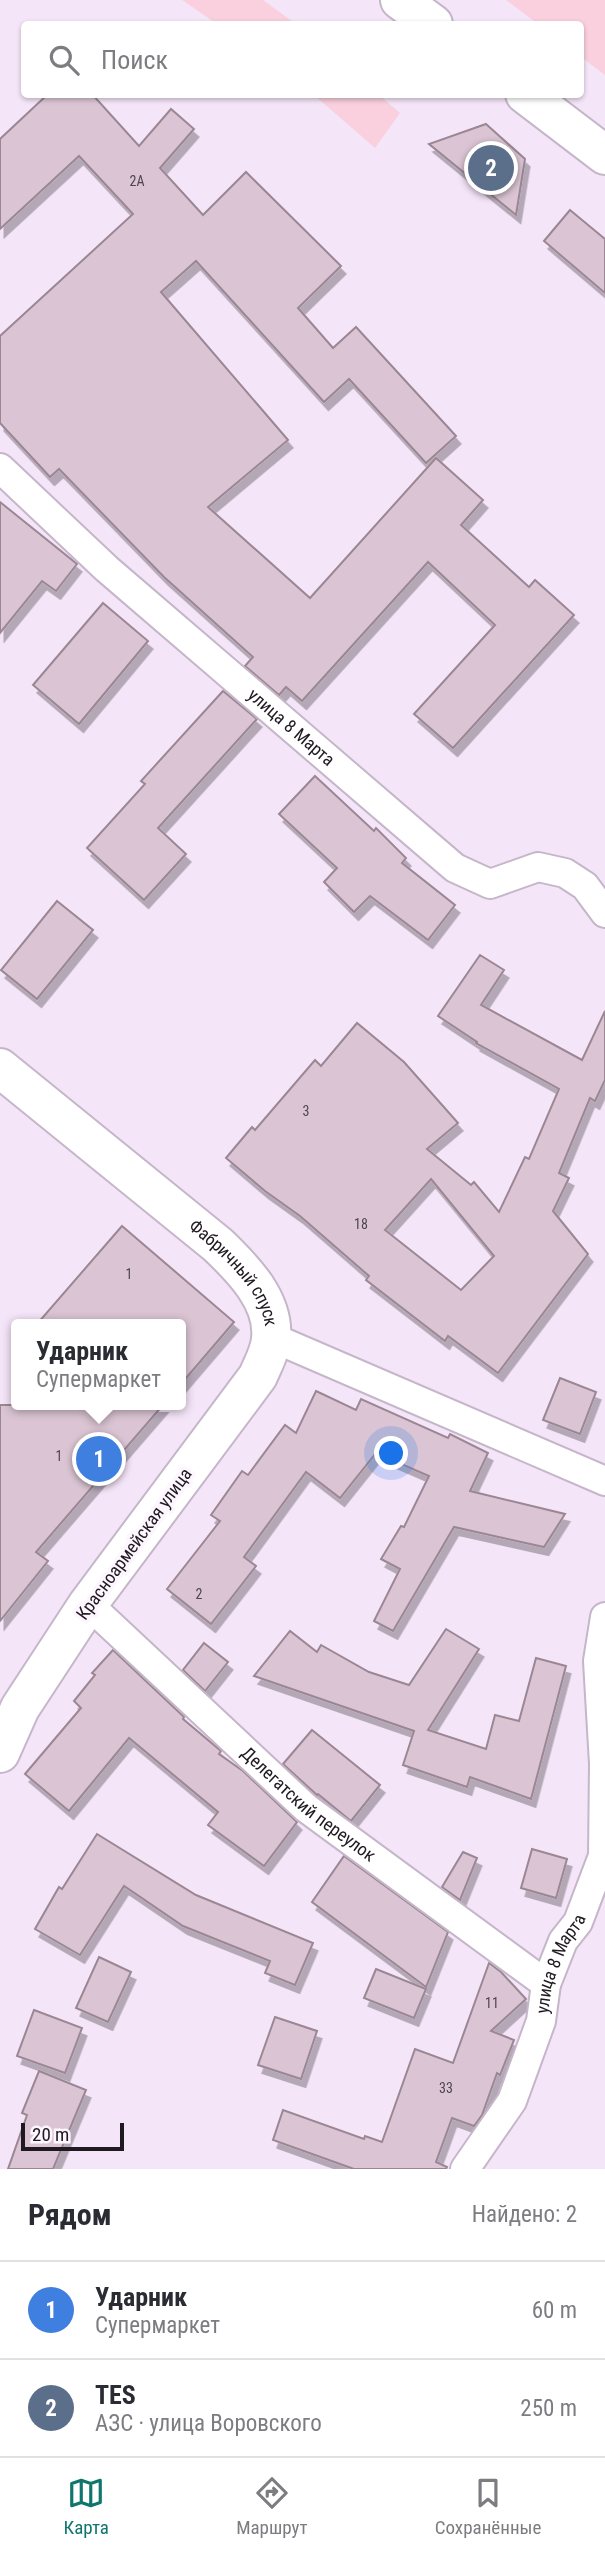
<!DOCTYPE html>
<html lang="ru">
<head>
<meta charset="utf-8">
<style>
	:root { --surface:#fff; --page:#f7f7f7; --text:#2b2b33; --muted:#7c7c81; --line:#e1e1e2; --accent:#0f766e }
	body { margin:0; font-family:"Roboto Condensed",sans-serif; background:var(--page); color:var(--text) }
	.scale { position:absolute; left:21px; bottom:18px; width:103px; box-sizing:border-box; padding-left:7px; border:4px solid #1f1920; border-top:0; font-size:19px; line-height:24px; white-space:nowrap; color:#1f1920; -webkit-text-stroke:5px #fdf6fe; paint-order:stroke }
	.you { position:absolute; left:392px; top:1454px; width:24px; height:24px; margin:-18px; border:5px solid #fff; border-radius:50%; background:#1a73e8; box-shadow:0 0 0 10px #1a73e833 }
	.badge { display:grid; place-items:center; width:46px; height:46px; border-radius:50%; background:var(--accent); color:#fff; font-size:23px; font-weight:700 }
	.pin { position:absolute; translate:-50% -50%; border:4px solid #fff; box-shadow:0 2px 7px #0006 }
	.popup { position:absolute; left:11px; top:1319px; width:175px; height:91px; box-sizing:border-box; display:grid; place-content:center; border-radius:7px; background:var(--surface); filter:drop-shadow(0 2px 5px #0005); font-size:23px; white-space:nowrap; color:var(--muted) }
	.popup b { font-size:26px; color:var(--text) }
	.popup::after { content:''; position:absolute; left:50%; top:100%; margin-left:-14px; border:14px solid transparent; border-top-color:var(--surface) }
	.list { margin:0; padding:0; list-style:none }
	h2 { display:flex; justify-content:space-between; align-items:center; height:91px; margin:0; padding:0 28px; font-size:30px }
	h2 small { font-size:23px; font-weight:400; color:var(--muted) }
	.list li { display:grid; grid-template-columns:46px 1fr auto; gap:21px; align-items:center; box-sizing:border-box; height:98px; padding:0 28px; border-top:2px solid var(--line) }
	.list b { display:block; font-size:26px; white-space:nowrap }
	.list p { margin:0; font-size:23px; white-space:nowrap; color:var(--muted) }
	.list em { font-size:23px; font-style:normal; color:var(--muted) }
	.icon { flex:none; width:38px; height:38px; fill:none; stroke:currentColor; stroke-width:2; stroke-linecap:round; stroke-linejoin:round }
	.map { position:relative; flex:none; width:605px; height:2169px; overflow:hidden }
	.search { position:absolute; background:var(--surface); box-shadow:0 2px 5px #0004; left:21px; right:21px; top:21px; height:77px; display:flex; align-items:center; gap:18px; box-sizing:border-box; padding:0 24px; border-radius:7px; color:var(--muted); font-size:26px }
	.sheet { height:287px; background:var(--surface) }
	nav { display:flex; justify-content:space-around; align-items:center; box-sizing:border-box; height:98px; border-top:2px solid var(--line); background:var(--surface); font-size:19px; color:var(--muted) }
	nav a { display:grid; justify-items:center; gap:4px }
	nav .on { color:var(--accent) }
	.map>svg:first-child { display:block }
	.green { fill:#fad0de }
	.building { fill:#dbc5d4; stroke:#9b8794; stroke-width:2; fill-rule:evenodd; filter:url(#shadow) }
	.lines { fill:none; stroke-linecap:round; stroke-linejoin:round }
	.minor-casing { stroke:#c5b6c9; stroke-width:32 }
	.secondary-casing { stroke:#c5b6c9; stroke-width:42 }
	.primary-casing { stroke:#c5b6c9; stroke-width:42 }
	.minor { stroke:#fff; stroke-width:28 }
	.secondary { stroke:#fff; stroke-width:38 }
	.primary { stroke:#fff; stroke-width:38 }
	.labels { text-anchor:middle; stroke-width:7; stroke-linejoin:round; paint-order:stroke }
	.number-label { font-size:14px; fill:#4e444d }
	.street-label { font-size:18px; fill:#1f1920; stroke:#fdf6fe }
</style>
</head>
<body>
<div class="map">
<svg width="605" height="2169" viewBox="0 0 605 2169">
	<defs>
		<filter id="shadow"><feDropShadow dx="4.5" dy="8" stdDeviation="0" flood-color="#0004"/></filter>
	</defs>
	<rect width="100%" height="100%" fill="#f5e5f9"/>
	<g class="green">
		<path d="M 182,0 L 263,0 L 296,24 L 217,24 Z"/>
		<path d="M 506,0 L 605,0 L 605,75 L 581,57 L 580,24 L 538,24 Z"/>
		<path d="M 314,95 L 379,95 L 400,113 L 375,148 Z"/>
	</g>
	<g class="building">
		<path d="M 48,94 L 92,94 L 139,146 L 171,109 L 194,129 L 160,168 L 203,215 L 246,172 L 341,266 L 298,308 L 333,348 L 356,327 L 456,436 L 426,463 L 349,379 L 324,402 L 196,261 L 161,292 L 288,440 L 208,507 L 310,598 L 436,458 L 483,500 L 461,525 L 529,587 L 535,580 L 574,615 L 453,748 L 414,714 L 495,625 L 428,562 L 302,701 L 286,687 L 279,695 L 245,666 L 253,657 L 164,577 L 59,469 L 50,477 L 0,423 L 0,336 L 133,214 L 79,156 L 0,229 L 0,139 Z"/>
		<path d="M 486,124 L 525,159 L 516,215 L 429,144 Z"/>
		<path d="M 570,210 L 605,239 L 605,293 L 544,241 Z"/>
		<path d="M 0,502 L 77,564 L 56,591 L 42,581 L 0,633 Z"/>
		<path d="M 103,603 L 148,641 L 79,724 L 33,685 Z"/>
		<path d="M 223,691 L 257,719 L 158,828 L 186,854 L 144,900 L 87,848 L 145,784 L 141,781 Z"/>
		<path d="M 315,776 L 374,831 L 376,828 L 406,858 L 402,863 L 455,905 L 428,940 L 370,896 L 354,912 L 324,882 L 337,868 L 279,814 Z"/>
		<path d="M 57,901 L 93,930 L 37,999 L 1,970 Z"/>
		<path d="M 480,955 L 504,970 L 481,1005 L 582,1060 L 605,1011 L 605,1080 L 595,1101 L 590,1098 L 559,1173 L 569,1178 L 553,1211 L 588,1254 L 498,1373 L 448,1336 L 445,1341 L 366,1280 L 369,1276 L 300,1216 L 265,1191 L 226,1158 L 252,1127 L 255,1130 L 315,1060 L 321,1066 L 357,1023 L 404,1062 L 458,1123 L 427,1149 L 471,1185 L 474,1182 L 499,1212 L 525,1157 L 529,1159 L 559,1089 L 476,1043 L 477,1042 L 438,1016 ZM 431,1179 L 494,1256 L 461,1290 L 385,1230 Z"/>
		<path d="M 122,1226 L 234,1322 L 181,1384 L 181,1324 L 37,1324 Z"/>
		<path d="M 560,1378 L 596,1392 L 580,1434 L 543,1420 Z"/>
		<path d="M 316,1391 L 356,1410 L 361,1399 L 448,1438 L 450,1434 L 488,1453 L 470,1491 L 565,1514 L 544,1547 L 454,1527 L 393,1631 L 374,1621 L 400,1569 L 381,1559 L 401,1526 L 404,1527 L 429,1476 L 376,1453 L 340,1498 L 306,1472 L 244,1557 L 256,1566 L 211,1624 L 167,1589 L 220,1521 L 211,1515 L 242,1471 L 248,1475 L 285,1425 L 296,1433 Z"/>
		<path d="M 0,1405 L 163,1405 L 36,1552 L 48,1561 L 0,1621 Z"/>
		<path d="M 446,1629 L 479,1649 L 428,1730 L 486,1749 L 495,1715 L 519,1721 L 536,1658 L 566,1666 L 531,1799 L 470,1777 L 467,1787 L 403,1765 L 414,1731 L 254,1676 L 290,1631 L 317,1652 L 321,1645 L 369,1672 L 409,1685 Z"/>
		<path d="M 204,1643 L 228,1662 L 205,1691 L 183,1670 Z"/>
		<path d="M 113,1650 L 184,1717 L 183,1719 L 221,1751 L 219,1754 L 243,1771 L 297,1822 L 264,1866 L 208,1825 L 218,1812 L 129,1738 L 69,1811 L 25,1774 L 81,1708 L 74,1701 L 95,1675 L 92,1673 Z"/>
		<path d="M 312,1730 L 380,1785 L 351,1821 L 318,1794 L 317,1795 L 283,1764 Z"/>
		<path d="M 97,1834 L 196,1895 L 313,1943 L 295,1985 L 265,1973 L 270,1961 L 183,1926 L 124,1886 L 80,1955 L 35,1929 L 59,1887 L 62,1889 Z"/>
		<path d="M 532,1849 L 567,1859 L 556,1898 L 521,1888 Z"/>
		<path d="M 463,1852 L 477,1858 L 460,1900 L 442,1887 Z"/>
		<path d="M 344,1856 L 448,1932 L 426,1987 L 312,1902 Z"/>
		<path d="M 99,1957 L 131,1972 L 108,2022 L 76,2008 Z"/>
		<path d="M 489,1963 L 501,1972 L 526,1999 L 491,2031 L 514,2040 L 500,2075 L 497,2073 L 482,2115 L 474,2126 L 452,2118 L 436,2162 L 447,2167 L 446,2169 L 354,2169 L 273,2140 L 283,2110 L 364,2139 L 365,2136 L 382,2142 L 415,2049 L 453,2063 Z"/>
		<path d="M 376,1969 L 426,1989 L 414,2018 L 364,1998 Z"/>
		<path d="M 34,2010 L 82,2028 L 65,2073 L 17,2056 Z"/>
		<path d="M 275,2017 L 317,2031 L 301,2079 L 258,2065 Z"/>
		<path d="M 39,2071 L 86,2090 L 53,2169 L 8,2169 L 27,2115 L 22,2113 Z"/>
	</g>
	<g class="lines">
		<defs>
			<g id="minor">
				<path id="s1" d="M 0,468 L 107,569 L 455,868 L 490,884 L 538,867 L 565,873 L 585,886 L 605,913"/>
				<path d="M 271,1337 L 605,1481"/>
				<path id="s2" d="M 88,1604 L 306,1808 L 546,1984"/>
				<path id="s3" d="M 465,2169 L 512,2101 L 541,2021 L 546,1984 L 563,1941 L 578,1922 L 603,1856 L 604,1764 L 598,1661 L 605,1617"/>
			</g>
			<g id="secondary">
				<path id="s4" d="M 0,1068 L 218,1245 C 243,1269 275,1301 271,1339 C 270,1352 263,1364 258,1376 L 88,1604 L 20,1708 L 0,1753"/>
			</g>
			<g id="primary">
				<path d="M 400,0 L 433,24"/>
				<path d="M 525,94 L 605,155"/>
			</g>
		</defs>
		<use href="#minor" class="minor-casing"/>
		<use href="#secondary" class="secondary-casing"/>
		<use href="#primary" class="primary-casing"/>
		<use href="#minor" class="minor"/>
		<use href="#secondary" class="secondary"/>
		<use href="#primary" class="primary"/>
	</g>
	<g class="labels">
		<g class="number-label">
			<text x="137" y="186">2А</text>
			<text x="306" y="1116">3</text>
			<text x="361" y="1229">18</text>
			<text x="129" y="1279">1</text>
			<text x="59" y="1461">1</text>
			<text x="199" y="1599">2</text>
			<text x="492" y="2008">11</text>
			<text x="446" y="2093">33</text>
		</g>
		<g class="street-label">
			<text dy="6" stroke="none"><textPath href="#s1" startOffset="390">улица 8 Марта</textPath></text>
			<text dy="6" stroke="none"><textPath href="#s4" startOffset="313">Фабричный спуск</textPath></text>
			<text transform="translate(134 1544) rotate(-54)" y="6">Красноармейская улица</text>
			<text dy="6" stroke="none"><textPath href="#s2" startOffset="298">Делегатский переулок</textPath></text>
			<text dy="6" stroke="none"><textPath href="#s3" startOffset="229">улица 8 Марта</textPath></text>
		</g>
	</g>
</svg>
<div class="scale">20 m</div>
<div class="you"></div>
<div class="pin badge" style="left:99px;top:1459px;background:#3f7fe0">1</div>
<div class="popup"><b>Ударник</b>Супермаркет</div>
<div class="pin badge" style="left:491px;top:168px;background:#5c6f8a">2</div>
<div class="search"><svg class="icon" aria-label="search" viewBox="0 0 24 24"><circle cx="10" cy="10" r="6"/><path d="M15 15l6 6"/></svg>Поиск</div>
</div>
<section class="sheet">
<h2>Рядом<small>Найдено: 2</small></h2>
<ul class="list">
<li><span class="badge" style="background:#3f7fe0">1</span><div><b>Ударник</b><p>Супермаркет</p></div><em>60 m</em></li>
<li><span class="badge" style="background:#5c6f8a">2</span><div><b>TES</b><p>АЗС · улица Воровского</p></div><em>250 m</em></li>
</ul>
</section>
<nav>
<a class="on"><svg class="icon" aria-label="map" viewBox="0 0 24 24"><path d="M3 6l6-2 6 2 6-2v14l-6 2-6-2-6 2zM9 4v14M15 6v14"/></svg>Карта</a>
<a><svg class="icon" aria-label="directions" viewBox="0 0 24 24"><path d="M12 3l9 9-9 9-9-9zM9 14v-3h6M13 9l2 2-2 2"/></svg>Маршрут</a>
<a><svg class="icon" aria-label="saved" viewBox="0 0 24 24"><path d="M7 4h10v16l-5-4-5 4z"/></svg>Сохранённые</a>
</nav>
</body>
</html>
